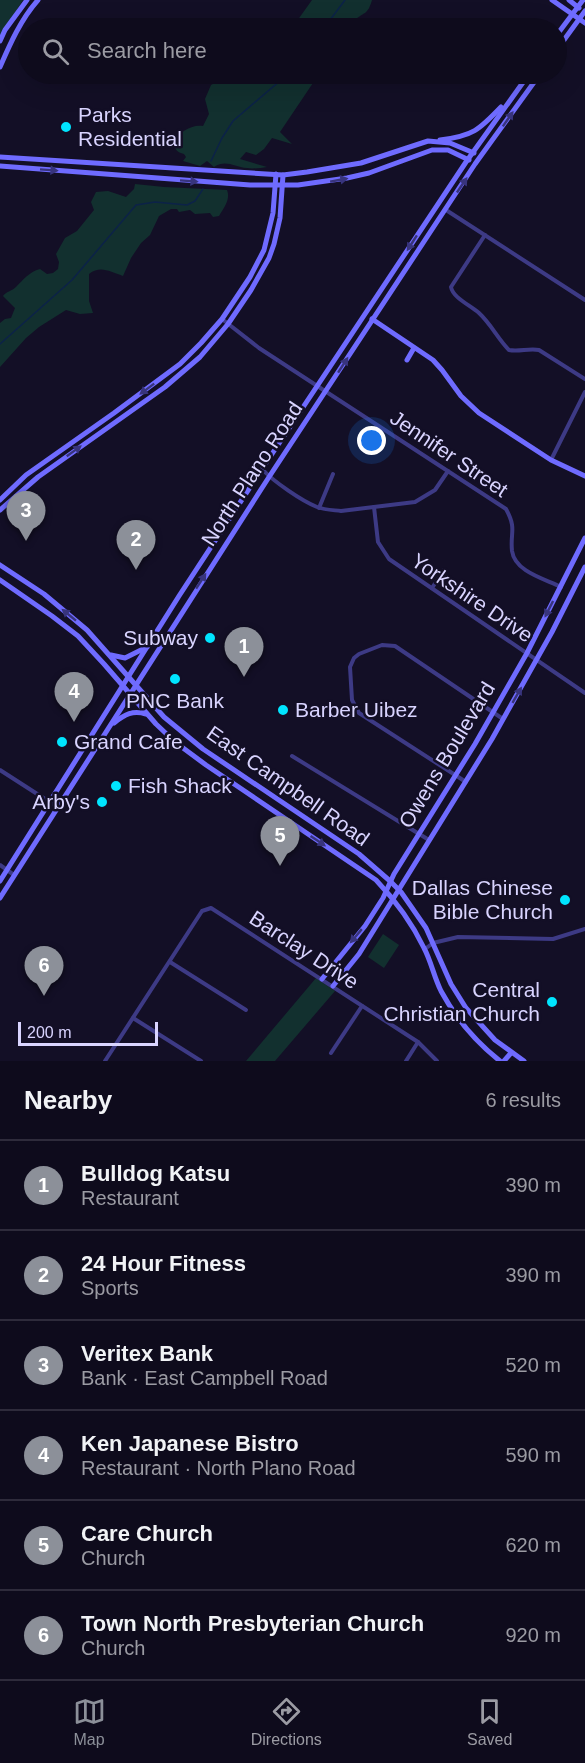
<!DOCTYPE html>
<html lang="en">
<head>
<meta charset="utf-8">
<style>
	:root { --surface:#0e0b1c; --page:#171425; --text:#f1f3f6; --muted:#9b9ba3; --line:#2e2b3b; --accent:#8c9099 }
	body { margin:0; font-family:Helvetica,sans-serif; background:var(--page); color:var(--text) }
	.scale { position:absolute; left:18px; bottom:15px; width:140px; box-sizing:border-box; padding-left:6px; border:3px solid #d9d4ff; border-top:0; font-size:16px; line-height:21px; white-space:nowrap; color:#d9d4ff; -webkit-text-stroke:4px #130f26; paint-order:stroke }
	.you { position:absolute; left:372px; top:441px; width:21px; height:21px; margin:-15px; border:4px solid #fff; border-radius:50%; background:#1a73e8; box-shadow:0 0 0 9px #1a73e833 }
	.badge { display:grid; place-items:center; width:39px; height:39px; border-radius:50%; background:var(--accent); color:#fff; font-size:20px; font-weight:700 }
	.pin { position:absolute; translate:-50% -50px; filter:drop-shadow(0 2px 3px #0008) }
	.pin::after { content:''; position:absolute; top:32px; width:21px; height:18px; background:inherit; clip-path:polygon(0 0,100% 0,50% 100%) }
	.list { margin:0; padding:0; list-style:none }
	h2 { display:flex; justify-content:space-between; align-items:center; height:78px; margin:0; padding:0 24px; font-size:26px }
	h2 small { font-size:20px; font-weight:400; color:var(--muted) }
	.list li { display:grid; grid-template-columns:39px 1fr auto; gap:18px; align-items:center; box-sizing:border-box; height:90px; padding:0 24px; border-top:2px solid var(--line) }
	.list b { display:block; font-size:22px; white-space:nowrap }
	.list p { margin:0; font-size:20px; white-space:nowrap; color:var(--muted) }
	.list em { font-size:20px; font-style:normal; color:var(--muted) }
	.icon { flex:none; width:33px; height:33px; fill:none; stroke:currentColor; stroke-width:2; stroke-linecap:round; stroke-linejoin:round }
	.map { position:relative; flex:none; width:585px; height:1061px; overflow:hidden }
	.search { position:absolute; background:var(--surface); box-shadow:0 6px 24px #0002; left:18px; right:18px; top:18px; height:66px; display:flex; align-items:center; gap:15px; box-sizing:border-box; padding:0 21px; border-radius:33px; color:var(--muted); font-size:22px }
	.sheet { height:618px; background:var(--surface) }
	nav { display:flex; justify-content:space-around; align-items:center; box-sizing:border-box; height:84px; border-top:2px solid var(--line); background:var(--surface); font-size:16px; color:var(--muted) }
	nav a { display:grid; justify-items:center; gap:3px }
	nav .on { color:var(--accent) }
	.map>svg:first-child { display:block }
	.green { fill:#12302f }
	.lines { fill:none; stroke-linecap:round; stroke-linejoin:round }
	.stream { stroke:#0c2248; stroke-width:1.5 }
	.street { stroke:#3d3a85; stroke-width:4 }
	.secondary { stroke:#6f6bff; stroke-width:5 }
	.oneway { fill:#38347d }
	.poi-dot { fill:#00e5ff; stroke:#130f26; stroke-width:2 }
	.labels { text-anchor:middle; stroke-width:5; stroke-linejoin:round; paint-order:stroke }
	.poi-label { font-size:21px; fill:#d9d4ff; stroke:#130f26; text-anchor:start }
	.street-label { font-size:21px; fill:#d9d4ff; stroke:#130f26 }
</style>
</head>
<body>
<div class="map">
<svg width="585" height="1061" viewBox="0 0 585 1061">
	<rect width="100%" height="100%" fill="#130f26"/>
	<g class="green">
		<path d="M 0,0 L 23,0 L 0,36 Z"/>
		<path d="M 312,0 L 372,0 C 368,14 365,12 356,19 C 353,22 352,25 350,28 L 292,28 Z"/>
		<path d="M 225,74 L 319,74 L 280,132 L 292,144 L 272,138 L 264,149 L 256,155 L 246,152 L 240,159 L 267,167 C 260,168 253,169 247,168 C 234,167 226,159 214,167 L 207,161 L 200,166 L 183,161 L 186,157 L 184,154 C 177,152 175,150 173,142 C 179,133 191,124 203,126 L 209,114 L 205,99 L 211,85 L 224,78 Z"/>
		<path d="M 135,184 L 164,187 L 227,190 C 231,200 223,209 219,216 L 213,217 L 210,213 L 195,214 L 190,210 L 179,212 L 177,209 L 171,209 L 159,216 L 150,235 L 141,243 L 131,258 L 123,276 C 110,272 101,265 89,274 L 89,301 L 93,313 L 80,314 L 66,310 L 39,327 L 26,338 L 0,367 L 0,323 L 5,319 L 11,318 L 15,308 L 3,296 C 7,291 12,291 16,287 C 23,280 29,272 40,269 L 47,274 L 53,273 L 58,269 L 59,262 L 56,254 L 65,238 L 77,231 L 94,210 L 91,202 L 96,192 L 108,191 L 126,197 L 134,189 Z"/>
		<path d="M 383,934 L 399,945 L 384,968 L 368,957 Z"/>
		<path d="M 316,978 L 335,991 L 275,1061 L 246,1061 Z"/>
	</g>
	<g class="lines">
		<g class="stream">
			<path d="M 324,28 L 345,0"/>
			<path d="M 211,161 L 222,138 L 233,121 L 288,74"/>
			<path d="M 0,344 L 72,280 L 136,205 L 155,202 L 187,205 L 195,201 L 203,189"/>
		</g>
		<g class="street">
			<path d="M 446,210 L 585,300"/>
			<path d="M 485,235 L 451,287 C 453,298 470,305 479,313 C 491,324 498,339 509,350 C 519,352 529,348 539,350 L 585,379"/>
			<path d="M 222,319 L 259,348 L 506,509 C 517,529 510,532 512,551 C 515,572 545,579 561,587"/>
			<path d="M 551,460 L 585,392"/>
			<path d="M 262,469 C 274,482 302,501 317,507 C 325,510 333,510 341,511 L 415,502 L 435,490 L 448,471"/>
			<path d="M 374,507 L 378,542 L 389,559 L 585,693"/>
			<path d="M 319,508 L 333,474"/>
			<path d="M 432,588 L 444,570"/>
			<path d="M 292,756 L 429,840"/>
			<path d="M 0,770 L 59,808"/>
			<path d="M 466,782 L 359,713 L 352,700 L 350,667 L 354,658 L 359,654 L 382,645 L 395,646 L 503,719"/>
			<path d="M 0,865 L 14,875"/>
			<path d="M 425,949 L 433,943 L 458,937 L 553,939 L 585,929"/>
			<path d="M 170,962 L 246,1010"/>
			<path d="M 133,1018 L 201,1061"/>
			<path d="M 331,1053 L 362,1006"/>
			<path d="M 105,1061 L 202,911 L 211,908 L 418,1042 L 437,1061"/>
			<path d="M 406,1061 L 418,1042"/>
		</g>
		<g class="secondary">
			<path d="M 552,0 L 585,23"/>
			<path d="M 569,0 L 579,8"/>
			<path d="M 556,36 L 583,0"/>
			<path d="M 0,41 L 5,30 L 27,0"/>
			<path d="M 556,51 L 585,11"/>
			<path d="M 0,67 C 10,44 21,19 38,0"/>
			<path d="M 440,140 C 473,136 479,130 501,107"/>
			<path d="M 0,157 L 283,175 L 307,172 L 361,163 L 428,141 L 450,143 L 474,153"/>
			<path d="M 0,166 L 250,185 L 298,185 L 347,178 L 369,173 L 432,150 L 448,150 L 469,160"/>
			<path d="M 372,319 L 433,360 L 442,370 L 461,396 L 479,413 L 551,460 L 585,476"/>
			<path d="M 407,360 L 414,348"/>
			<path d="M 0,500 L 26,475 L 114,413 L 180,364 L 201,343 L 222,319 L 250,277 L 264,250 L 273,213 L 276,174"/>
			<path d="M 0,510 L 38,477 L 165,387 L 200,357 L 228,324 L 251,290 L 269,258 L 274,244 L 280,218 L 283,175"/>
			<path d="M 0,565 L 44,594 L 87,630 L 164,717 L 203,749 L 359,854 L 390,881 L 401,892 L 426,928 L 451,984 L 466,1008 L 495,1040 L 524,1061"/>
			<path d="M 0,580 L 52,616 L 78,636 L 104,664 L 156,724 L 175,742 L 206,765 L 376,880 C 395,900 412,923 424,948 C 431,961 434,977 441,991 C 455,1017 476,1042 500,1061"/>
			<path d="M 111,655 L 125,658 L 147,647"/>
			<path d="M 114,723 C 125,714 133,710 146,714"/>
			<path d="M 0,881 L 179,596 L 262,469 L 466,162 L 529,74"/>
			<path d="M 0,898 L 269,477 L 475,164 L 540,74"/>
			<path d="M 322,979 L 365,926 L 383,898 L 394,874 L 475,744 L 527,653 L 585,538"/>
			<path d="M 333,986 L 359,954 L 492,739 L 552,632 L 585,567"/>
			<path d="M 504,1061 L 511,1053"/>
		</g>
	</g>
	<defs><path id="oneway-solid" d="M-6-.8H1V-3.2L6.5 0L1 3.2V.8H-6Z" transform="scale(1.5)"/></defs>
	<g class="oneway">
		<use href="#oneway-solid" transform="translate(508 119) rotate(-55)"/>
		<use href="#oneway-solid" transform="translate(49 170) rotate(4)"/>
		<use href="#oneway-solid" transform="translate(339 180) rotate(-10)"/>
		<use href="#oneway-solid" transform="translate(189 181) rotate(4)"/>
		<use href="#oneway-solid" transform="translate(462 185) rotate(-56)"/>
		<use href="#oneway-solid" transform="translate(412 243) rotate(123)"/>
		<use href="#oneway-solid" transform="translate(343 365) rotate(-57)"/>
		<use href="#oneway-solid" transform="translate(147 389) rotate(143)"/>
		<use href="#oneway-solid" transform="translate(74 451) rotate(-36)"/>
		<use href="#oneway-solid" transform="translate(201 581) rotate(-57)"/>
		<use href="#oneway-solid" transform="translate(549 609) rotate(117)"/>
		<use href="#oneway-solid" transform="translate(69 615) rotate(-141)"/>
		<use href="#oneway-solid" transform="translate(517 695) rotate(-60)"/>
		<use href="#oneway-solid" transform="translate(318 841) rotate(34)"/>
		<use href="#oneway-solid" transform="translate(356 936) rotate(130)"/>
	</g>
	<g class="poi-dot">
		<circle cx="66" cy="127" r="6"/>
		<circle cx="210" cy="638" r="6"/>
		<circle cx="175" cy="679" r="6"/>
		<circle cx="283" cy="710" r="6"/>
		<circle cx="62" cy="742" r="6"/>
		<circle cx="116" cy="786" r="6"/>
		<circle cx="102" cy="802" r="6"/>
		<circle cx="565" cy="900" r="6"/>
		<circle cx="552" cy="1002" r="6"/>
	</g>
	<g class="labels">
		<g class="poi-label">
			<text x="78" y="122">Parks<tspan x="78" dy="24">Residential</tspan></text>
			<text x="198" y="645" text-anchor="end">Subway</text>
			<text x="175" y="708" text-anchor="middle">PNC Bank</text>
			<text x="295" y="717">Barber Uibez</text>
			<text x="74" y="749">Grand Cafe</text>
			<text x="128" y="793">Fish Shack</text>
			<text x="90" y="809" text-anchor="end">Arby's</text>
			<text x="553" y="895" text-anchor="end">Dallas Chinese<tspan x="553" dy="24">Bible Church</tspan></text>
			<text x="540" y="997" text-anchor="end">Central<tspan x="540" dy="24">Christian Church</tspan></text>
		</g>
		<g class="street-label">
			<text transform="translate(449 454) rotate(34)" y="7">Jennifer Street</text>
			<text transform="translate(252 474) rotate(-57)" y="7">North Plano Road</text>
			<text transform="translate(472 598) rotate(34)" y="7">Yorkshire Drive</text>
			<text transform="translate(447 755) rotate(-59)" y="7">Owens Boulevard</text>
			<text transform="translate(288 786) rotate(35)" y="7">East Campbell Road</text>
			<text transform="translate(304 950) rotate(33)" y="7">Barclay Drive</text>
		</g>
	</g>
</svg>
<div class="scale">200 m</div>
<div class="you"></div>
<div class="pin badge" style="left:244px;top:677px">1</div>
<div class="pin badge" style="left:136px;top:570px">2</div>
<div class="pin badge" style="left:26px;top:541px">3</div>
<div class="pin badge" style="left:74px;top:722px">4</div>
<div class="pin badge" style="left:280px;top:866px">5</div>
<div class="pin badge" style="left:44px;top:996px">6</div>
<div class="search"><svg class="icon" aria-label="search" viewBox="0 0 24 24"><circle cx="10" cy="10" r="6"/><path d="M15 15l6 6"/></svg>Search here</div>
</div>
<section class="sheet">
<h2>Nearby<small>6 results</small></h2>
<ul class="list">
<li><span class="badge">1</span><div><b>Bulldog Katsu</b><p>Restaurant</p></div><em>390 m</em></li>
<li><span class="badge">2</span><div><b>24 Hour Fitness</b><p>Sports</p></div><em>390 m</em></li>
<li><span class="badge">3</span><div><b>Veritex Bank</b><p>Bank · East Campbell Road</p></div><em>520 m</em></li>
<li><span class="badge">4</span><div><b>Ken Japanese Bistro</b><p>Restaurant · North Plano Road</p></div><em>590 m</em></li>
<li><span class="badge">5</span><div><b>Care Church</b><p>Church</p></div><em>620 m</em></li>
<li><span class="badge">6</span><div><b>Town North Presbyterian Church</b><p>Church</p></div><em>920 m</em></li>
</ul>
</section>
<nav>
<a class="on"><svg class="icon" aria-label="map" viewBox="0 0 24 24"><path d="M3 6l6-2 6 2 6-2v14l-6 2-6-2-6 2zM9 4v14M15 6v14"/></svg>Map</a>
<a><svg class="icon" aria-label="directions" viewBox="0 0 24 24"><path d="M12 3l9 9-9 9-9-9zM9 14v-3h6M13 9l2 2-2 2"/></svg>Directions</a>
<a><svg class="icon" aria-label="saved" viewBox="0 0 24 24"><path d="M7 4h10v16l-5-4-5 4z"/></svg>Saved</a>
</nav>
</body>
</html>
